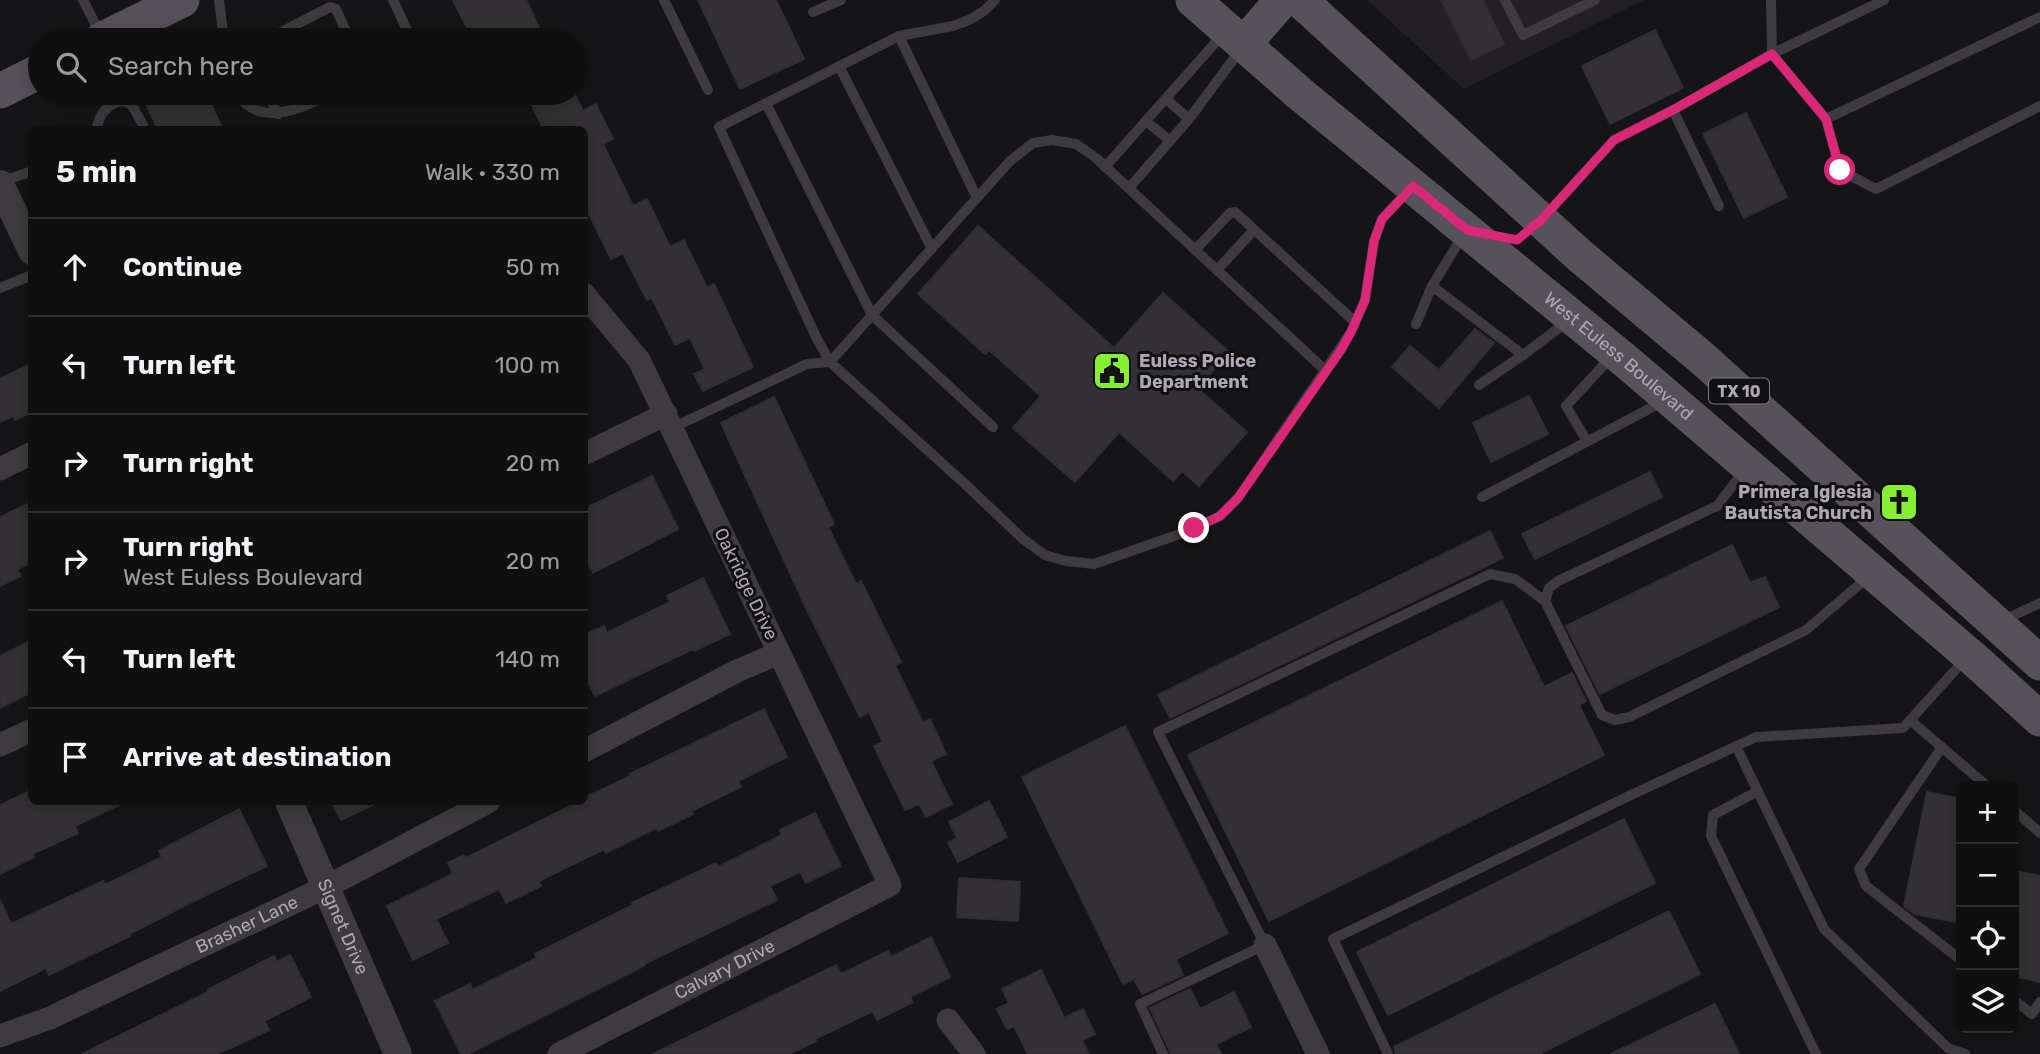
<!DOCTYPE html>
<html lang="en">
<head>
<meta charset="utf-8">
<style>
	:root { --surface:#100f10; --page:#1e1d1e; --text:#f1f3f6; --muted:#9c9c9f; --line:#302f30 }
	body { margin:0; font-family:Rubik,sans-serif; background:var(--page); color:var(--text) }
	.controls { position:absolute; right:21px; bottom:21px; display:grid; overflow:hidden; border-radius:10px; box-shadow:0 4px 18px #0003 }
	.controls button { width:63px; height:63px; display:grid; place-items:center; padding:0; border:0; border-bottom:2px solid var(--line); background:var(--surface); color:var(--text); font:35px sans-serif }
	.stop { position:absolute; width:21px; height:21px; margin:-16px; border:5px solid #db2777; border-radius:50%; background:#fff }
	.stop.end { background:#db2777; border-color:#fff; box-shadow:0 2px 7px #0008 }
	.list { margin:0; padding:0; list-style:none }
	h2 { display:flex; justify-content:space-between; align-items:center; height:91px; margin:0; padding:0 28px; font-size:30px }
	h2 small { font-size:23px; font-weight:400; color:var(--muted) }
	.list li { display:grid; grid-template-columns:46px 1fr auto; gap:21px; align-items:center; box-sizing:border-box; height:98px; padding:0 28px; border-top:2px solid var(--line) }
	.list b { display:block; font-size:26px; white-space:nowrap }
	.list p { margin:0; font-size:23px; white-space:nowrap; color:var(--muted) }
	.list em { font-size:23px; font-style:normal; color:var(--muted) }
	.icon { flex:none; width:38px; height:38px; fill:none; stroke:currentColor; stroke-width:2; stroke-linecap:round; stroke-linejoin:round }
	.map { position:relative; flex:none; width:2040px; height:1054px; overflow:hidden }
	.search { position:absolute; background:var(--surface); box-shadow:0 4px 18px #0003; left:28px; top:28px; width:560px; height:77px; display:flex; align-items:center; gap:18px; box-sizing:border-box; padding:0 24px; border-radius:38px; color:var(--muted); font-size:26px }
	.panel { position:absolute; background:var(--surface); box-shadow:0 4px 18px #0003; left:28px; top:126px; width:560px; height:679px; border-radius:10px }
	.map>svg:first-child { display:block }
	.built { fill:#222023 }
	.building { fill:#343135; stroke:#312e32; stroke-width:2 }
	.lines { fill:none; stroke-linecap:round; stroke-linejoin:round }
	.service { stroke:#3e3a3f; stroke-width:10 }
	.minor { stroke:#3e3a3f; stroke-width:23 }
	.tertiary { stroke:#3e3a3f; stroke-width:28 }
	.primary { stroke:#575159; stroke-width:35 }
	.route { stroke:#db2777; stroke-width:9 }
	.labels { text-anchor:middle; stroke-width:6; stroke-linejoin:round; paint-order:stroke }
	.shield { fill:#100f11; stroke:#7f7984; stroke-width:2 }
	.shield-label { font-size:16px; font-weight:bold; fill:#afa6b6 }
	.street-label { font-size:18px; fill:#afa6b6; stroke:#100f11 }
	.poi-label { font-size:18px; font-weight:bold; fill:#afa6b6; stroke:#100f11; text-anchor:start }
</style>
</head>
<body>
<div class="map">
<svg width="2040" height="1054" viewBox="0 0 2040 1054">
	<rect width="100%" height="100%" fill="#151416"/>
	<path class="built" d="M 1367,0 L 1644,0 L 1464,89 Z"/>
	<g class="building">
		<path d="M 453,0 L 526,0 L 545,40 L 473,40 Z"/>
		<path d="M 698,0 L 776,0 L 804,59 L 740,89 Z"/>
		<path d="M 1441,0 L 1483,0 L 1504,44 L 1471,60 Z"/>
		<path d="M 1655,30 L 1683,88 L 1610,124 L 1582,66 Z"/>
		<path d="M 141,93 L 206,93 L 223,130 L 158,130 Z"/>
		<path d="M 526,93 L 574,93 L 583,111 L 596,104 L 613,139 L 603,144 L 633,206 L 647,199 L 670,247 L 684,240 L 707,288 L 714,284 L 753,367 L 703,391 L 694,374 L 705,369 L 690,338 L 675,345 L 652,298 L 647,300 L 623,253 L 611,259 L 584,204 L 584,130 L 544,130 Z"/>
		<path d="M 1746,113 L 1787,197 L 1744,218 L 1703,134 Z"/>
		<path d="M 978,226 L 1114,348 L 1163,293 L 1229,352 L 1197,388 L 1247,432 L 1199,486 L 1182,471 L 1173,481 L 1119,432 L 1075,482 L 1013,428 L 1041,396 L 989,350 L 985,354 L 918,294 Z"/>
		<path d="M 1475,329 L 1494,343 L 1439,408 L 1392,367 L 1410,346 L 1439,370 Z"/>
		<path d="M 32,363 L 32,412 L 15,420 L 13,416 L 0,422 L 0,379 Z"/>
		<path d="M 1529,396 L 1548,434 L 1491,462 L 1473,423 Z"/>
		<path d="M 774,397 L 834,524 L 828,527 L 856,584 L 861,581 L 901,662 L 895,665 L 923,723 L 930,719 L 946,754 L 931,761 L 952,804 L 926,817 L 919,804 L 905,810 L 874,746 L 883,742 L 869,712 L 860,717 L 806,608 L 721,423 Z"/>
		<path d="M 1650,472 L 1662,497 L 1535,559 L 1522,534 Z"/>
		<path d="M 652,476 L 678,529 L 593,573 L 584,557 L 584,509 Z"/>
		<path d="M 32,502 L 32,562 L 17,569 L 21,576 L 0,586 L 0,517 Z"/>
		<path d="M 1490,531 L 1503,558 L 1170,718 L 1158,695 Z"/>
		<path d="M 1732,545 L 1750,583 L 1765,577 L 1779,607 L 1600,694 L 1566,626 Z"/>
		<path d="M 703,578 L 730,634 L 694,651 L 693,649 L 657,666 L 595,696 L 584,674 L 584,635 L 604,626 L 607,633 L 670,602 L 667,596 Z"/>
		<path d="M 1502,601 L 1544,687 L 1572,673 L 1586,701 L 1579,705 L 1604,755 L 1269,921 L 1188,755 Z"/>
		<path d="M 32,640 L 32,692 L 0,708 L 0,656 Z"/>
		<path d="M 764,709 L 787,757 L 738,781 L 741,787 L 691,811 L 693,814 L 658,831 L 656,828 L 606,853 L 604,849 L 539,881 L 541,886 L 506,903 L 499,889 L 436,919 L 448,943 L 413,960 L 387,906 L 453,874 L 448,863 L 464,855 L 466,858 L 578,802 L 584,802 L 584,798 L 631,776 L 630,774 Z"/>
		<path d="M 1125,726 L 1228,933 L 1176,959 L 1183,975 L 1142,994 L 1134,979 L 1123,984 L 1022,777 Z"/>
		<path d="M 32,790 L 32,802 L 125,802 L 75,826 L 78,833 L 32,854 L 34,857 L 0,874 L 0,805 Z"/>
		<path d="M 1927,792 L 1961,799 L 1961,837 L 1957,859 L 1961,860 L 1961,923 L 1915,914 L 1904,906 Z"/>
		<path d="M 989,801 L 1007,837 L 958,862 L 948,843 L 957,838 L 949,822 Z"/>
		<path d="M 331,802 L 379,802 L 341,820 Z"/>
		<path d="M 239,809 L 267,866 L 175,910 L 175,911 L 129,934 L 130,936 L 49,975 L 46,968 L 0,991 L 0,900 L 11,924 L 103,881 L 105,885 L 162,857 L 159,851 Z"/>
		<path d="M 815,813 L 841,866 L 806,883 L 800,872 L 770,886 L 777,900 L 644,964 L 644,966 L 468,1054 L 461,1054 L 435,1001 L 470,984 L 472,990 L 537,958 L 535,954 L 633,905 L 632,903 L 716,863 L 718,867 L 782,835 L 780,830 Z"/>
		<path d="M 1624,819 L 1655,883 L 1388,1015 L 1357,952 Z"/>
		<path d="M 2014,871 L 2040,876 L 2040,982 L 2014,976 Z"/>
		<path d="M 959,878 L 1020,882 L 1018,921 L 957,917 Z"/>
		<path d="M 1669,911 L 1700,974 L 1539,1054 L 1396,1054 L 1394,1047 Z"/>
		<path d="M 931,937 L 950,977 L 910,997 L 913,1002 L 877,1020 L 873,1011 L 815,1039 L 816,1041 L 789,1054 L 653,1054 L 836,965 L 841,974 L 888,951 L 891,957 Z"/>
		<path d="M 290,955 L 311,997 L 264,1021 L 269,1030 L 235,1046 L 216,1054 L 82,1054 L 208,992 L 207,990 L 274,956 L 277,962 Z"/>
		<path d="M 1041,970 L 1064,1018 L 1083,1009 L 1095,1034 L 1082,1040 L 1089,1054 L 1028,1054 L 1014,1026 L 1007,1029 L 997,1009 L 1009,1003 L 1002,989 Z"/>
		<path d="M 1190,989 L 1200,1009 L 1234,992 L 1251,1027 L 1216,1044 L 1221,1054 L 1171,1054 L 1150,1008 Z"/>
		<path d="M 1715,1004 L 1739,1054 L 1611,1054 Z"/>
	</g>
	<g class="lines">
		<g class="service">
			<path d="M 83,0 L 101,35"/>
			<path d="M 219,0 L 224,40"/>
			<path d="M 393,0 L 408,32 L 405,40"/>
			<path d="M 664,0 L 708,90"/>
			<path d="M 995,0 L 984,11 L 969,20 L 953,26 L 899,36 L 719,127 L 817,339 L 830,362 L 965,484 L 1023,539 L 1045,555 L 1066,561 L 1094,564 L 1194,529 L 1220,516 L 1238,498 L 1351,332 L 1365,300 L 1374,241 L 1382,219 L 1409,190"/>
			<path d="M 1505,0 L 1523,35 L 1595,0"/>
			<path d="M 1884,0 L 1772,54 L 1826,119 L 2040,17"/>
			<path d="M 813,12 L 841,0"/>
			<path d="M 899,36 L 977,198"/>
			<path d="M 266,40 L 330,7 L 336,9 L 350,40"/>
			<path d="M 839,66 L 932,249"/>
			<path d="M 237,93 C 260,130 303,107 333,93"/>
			<path d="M 267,93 L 278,114"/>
			<path d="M 1166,99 L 1189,119"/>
			<path d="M 766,103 L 872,315 L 993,427"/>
			<path d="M 1673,110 L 1719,206"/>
			<path d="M 1826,119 L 1840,170 L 1876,189 L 2040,106"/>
			<path d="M 1146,121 L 1170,141"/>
			<path d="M 96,130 C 98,124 99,118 102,114 C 108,105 123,96 131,105 C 136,110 139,119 143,125"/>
			<path d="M 1105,167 L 1223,34"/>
			<path d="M 1,182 L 32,171"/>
			<path d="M 1129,188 L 1189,119 L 1241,49"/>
			<path d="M 1545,216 L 1614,140 L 1673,110 L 1772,54 L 1771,0"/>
			<path d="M 1195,250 L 1230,213 L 1235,212 L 1355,322"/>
			<path d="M 1217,270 L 1254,230"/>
			<path d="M 1432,286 L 1523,355 L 1479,385"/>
			<path d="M 0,288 L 32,275"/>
			<path d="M 1416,324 L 1432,286 L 1463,235"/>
			<path d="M 1523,355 L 1568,321"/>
			<path d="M 672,428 L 807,364 L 830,362 L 1010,161 L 1033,143 L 1052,140 L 1076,144 L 1096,158 L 1326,371"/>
			<path d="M 1587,441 L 1566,406 L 1612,356"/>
			<path d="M 1744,471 L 1717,506 L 1558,581 L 1549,588 L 1545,601 L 1602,715 L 1615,720 L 1629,717 L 1806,630 L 1868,577"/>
			<path d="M 1482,497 L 1664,401"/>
			<path d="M 2002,621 L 2040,603"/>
			<path d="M 1910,720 L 1987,786"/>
			<path d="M 1736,746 L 1824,929 L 1948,1048 L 1965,1054"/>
			<path d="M 1942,747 L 1859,869 L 1866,886 L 1961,960"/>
			<path d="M 1758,791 L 1713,815 L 1711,836 L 1816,1054"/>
			<path d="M 2014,810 L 2040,833"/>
			<path d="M 2014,1000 L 2032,1014 L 2040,1002"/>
			<path d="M 1163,1054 L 1140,1004 L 1265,945 L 1158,732 L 1490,574 L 1515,579 L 1545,601"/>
			<path d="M 1388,1054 L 1333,939 L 1631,795 L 1756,737 L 1903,728 L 1967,657"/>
		</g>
		<g class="minor">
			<path d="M 584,454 L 666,414"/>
			<path d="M 0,469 L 32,453"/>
			<path d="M 0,745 L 32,730"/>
			<path d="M 584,751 L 737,671 L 779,653"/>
			<path d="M 1265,945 L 1318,1054"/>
			<path d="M 948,1020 L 974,1054"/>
			<path id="s1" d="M 0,1036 L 50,1018 L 326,887 L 488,802"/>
			<path id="s2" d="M 559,1054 L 890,885 L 639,360 L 584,294"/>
		</g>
		<g class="tertiary">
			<path d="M 0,184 L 32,251"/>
			<path id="s3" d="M 289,802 L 398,1054"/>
		</g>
		<g class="primary">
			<path id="s4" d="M 1193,0 L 1299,93 L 1628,363 L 1976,661 L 2040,719"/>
			<path d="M 1300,0 L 1579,255 L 1703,359 L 2040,663"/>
			<path d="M 101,40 L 182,0"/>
			<path d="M 1244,44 L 1282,0"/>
			<path d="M 0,91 L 40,71"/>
		</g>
	</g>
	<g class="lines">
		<path class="route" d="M 1194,528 L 1220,516 L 1238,498 L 1341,350 L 1351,332 L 1365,300 L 1374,241 L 1382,219 L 1413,186 L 1467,230 L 1517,240 L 1541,220 L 1614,140 L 1673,110 L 1772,54 L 1826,119 L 1840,170"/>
	</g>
	<defs>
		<symbol id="civic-square" viewBox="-11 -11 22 22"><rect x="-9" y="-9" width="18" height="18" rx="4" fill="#86ee33" stroke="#100f11"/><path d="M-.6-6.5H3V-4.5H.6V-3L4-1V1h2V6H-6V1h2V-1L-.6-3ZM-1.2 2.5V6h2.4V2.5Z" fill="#111"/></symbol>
		<symbol id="church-square" viewBox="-11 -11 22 22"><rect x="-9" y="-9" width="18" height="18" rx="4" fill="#86ee33" stroke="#100f11"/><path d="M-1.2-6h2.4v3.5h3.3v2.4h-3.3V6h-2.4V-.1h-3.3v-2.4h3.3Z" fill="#111"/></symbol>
	</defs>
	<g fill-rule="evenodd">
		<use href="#civic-square" x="1090" y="349" width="44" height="44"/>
		<use href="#church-square" x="1877" y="480" width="44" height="44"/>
	</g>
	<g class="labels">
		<rect class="shield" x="1709" y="378.5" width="60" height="25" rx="5"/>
		<g class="shield-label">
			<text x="1739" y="397">TX 10</text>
		</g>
		<g class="street-label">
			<text dy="6" stroke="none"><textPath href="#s4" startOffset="555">West Euless Boulevard</textPath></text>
			<text transform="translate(746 584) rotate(64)" y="6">Oakridge Drive</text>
			<text dy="6" stroke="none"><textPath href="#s1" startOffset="271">Brasher Lane</textPath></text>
			<text dy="6" stroke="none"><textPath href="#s3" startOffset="136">Signet Drive</textPath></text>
			<text dy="6" stroke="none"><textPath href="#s2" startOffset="186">Calvary Drive</textPath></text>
		</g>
		<g class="poi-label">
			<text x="1139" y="367">Euless Police<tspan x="1139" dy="21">Department</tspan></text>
			<text x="1872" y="498" text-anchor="end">Primera Iglesia<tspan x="1872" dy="21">Bautista Church</tspan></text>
		</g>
	</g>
</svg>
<div class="controls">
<button>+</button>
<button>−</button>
<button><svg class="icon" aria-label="locate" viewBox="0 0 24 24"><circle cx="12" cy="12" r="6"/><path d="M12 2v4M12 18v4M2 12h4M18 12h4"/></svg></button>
<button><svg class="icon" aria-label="layers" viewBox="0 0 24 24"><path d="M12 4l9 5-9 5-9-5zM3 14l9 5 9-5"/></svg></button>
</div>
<div class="stop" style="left:1840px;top:170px"></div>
<div class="stop end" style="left:1194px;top:528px"></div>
<div class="search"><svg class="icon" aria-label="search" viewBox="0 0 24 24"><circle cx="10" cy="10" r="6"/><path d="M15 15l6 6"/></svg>Search here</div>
<section class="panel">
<h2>5 min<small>Walk · 330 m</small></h2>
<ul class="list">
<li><svg class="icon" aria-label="ahead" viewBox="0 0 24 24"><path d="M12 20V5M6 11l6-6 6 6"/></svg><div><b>Continue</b></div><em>50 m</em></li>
<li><svg class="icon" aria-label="left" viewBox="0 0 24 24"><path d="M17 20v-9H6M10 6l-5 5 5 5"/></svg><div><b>Turn left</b></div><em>100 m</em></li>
<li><svg class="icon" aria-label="right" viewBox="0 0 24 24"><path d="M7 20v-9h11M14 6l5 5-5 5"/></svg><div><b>Turn right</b></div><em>20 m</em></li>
<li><svg class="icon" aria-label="right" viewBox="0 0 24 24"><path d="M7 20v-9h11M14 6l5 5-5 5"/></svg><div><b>Turn right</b><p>West Euless Boulevard</p></div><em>20 m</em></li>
<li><svg class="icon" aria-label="left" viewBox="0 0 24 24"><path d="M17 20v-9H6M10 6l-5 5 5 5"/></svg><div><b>Turn left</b></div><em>140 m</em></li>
<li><svg class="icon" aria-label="arrive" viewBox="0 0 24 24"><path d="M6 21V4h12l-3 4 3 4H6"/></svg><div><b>Arrive at destination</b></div></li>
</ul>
</section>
</div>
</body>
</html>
